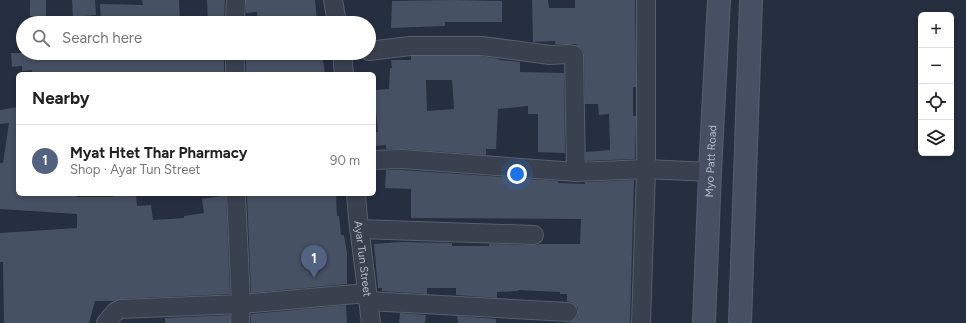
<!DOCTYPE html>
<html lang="en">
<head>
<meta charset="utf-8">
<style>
	:root { --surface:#fff; --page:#f6f6f6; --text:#222; --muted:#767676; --line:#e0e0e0; --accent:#526382 }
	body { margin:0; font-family:Figtree,sans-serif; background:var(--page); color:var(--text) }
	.controls { position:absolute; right:12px; top:12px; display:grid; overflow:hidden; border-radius:6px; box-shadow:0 2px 6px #0003 }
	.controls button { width:36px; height:36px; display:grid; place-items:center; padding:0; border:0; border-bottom:1px solid var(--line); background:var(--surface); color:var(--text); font:20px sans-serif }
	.you { position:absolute; left:517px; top:174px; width:14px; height:14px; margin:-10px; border:3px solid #fff; border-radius:50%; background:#1a73e8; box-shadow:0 0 0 6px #1a73e833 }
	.badge { display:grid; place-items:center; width:26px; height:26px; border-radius:50%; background:var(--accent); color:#fff; font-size:13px; font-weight:700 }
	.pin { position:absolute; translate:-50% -33px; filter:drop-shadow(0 1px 2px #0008) }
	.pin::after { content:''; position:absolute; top:21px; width:14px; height:12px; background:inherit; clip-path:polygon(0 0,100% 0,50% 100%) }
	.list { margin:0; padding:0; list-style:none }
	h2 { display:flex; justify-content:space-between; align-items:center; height:52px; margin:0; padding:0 16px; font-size:17px }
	h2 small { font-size:13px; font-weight:400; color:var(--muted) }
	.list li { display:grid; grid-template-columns:26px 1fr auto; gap:12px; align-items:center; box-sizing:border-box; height:72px; padding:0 16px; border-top:1px solid var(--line) }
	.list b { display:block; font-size:15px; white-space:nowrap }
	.list p { margin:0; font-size:13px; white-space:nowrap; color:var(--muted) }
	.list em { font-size:13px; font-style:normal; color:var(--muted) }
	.icon { flex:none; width:22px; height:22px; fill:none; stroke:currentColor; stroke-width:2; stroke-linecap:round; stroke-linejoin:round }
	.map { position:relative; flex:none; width:966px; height:323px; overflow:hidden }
	.search { position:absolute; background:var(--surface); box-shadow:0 2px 6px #0003; left:16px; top:16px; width:360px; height:44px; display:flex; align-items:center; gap:10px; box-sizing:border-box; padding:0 14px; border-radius:22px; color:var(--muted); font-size:15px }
	.panel { position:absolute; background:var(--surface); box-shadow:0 2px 6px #0003; left:16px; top:72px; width:360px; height:124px; border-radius:6px }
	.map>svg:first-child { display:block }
	.building { fill:#465163; fill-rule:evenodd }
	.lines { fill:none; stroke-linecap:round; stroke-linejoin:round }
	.minor-casing { stroke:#575f6d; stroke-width:20 }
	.secondary-casing { stroke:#575f6d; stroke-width:24 }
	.minor { stroke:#39414f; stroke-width:18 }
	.secondary { stroke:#475062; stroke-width:22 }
	.labels { text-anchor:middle; stroke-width:3; stroke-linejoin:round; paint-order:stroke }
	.street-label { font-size:11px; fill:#b5bcca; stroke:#1e2634 }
</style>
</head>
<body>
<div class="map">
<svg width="966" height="323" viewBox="0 0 966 323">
	<rect width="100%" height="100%" fill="#252f3f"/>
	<g class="building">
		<rect x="30" y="0" width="16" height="16"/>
		<path d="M 72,0 L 95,0 L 96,15 L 73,17 Z"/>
		<path d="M 142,0 L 179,0 L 180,23 L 101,23 L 100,4 L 143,5 Z"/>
		<path d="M 207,0 L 225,0 L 224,23 L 208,23 Z"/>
		<path d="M 246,0 L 315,0 L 317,21 L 258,23 L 257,12 L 246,13 Z"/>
		<path d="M 450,0 L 502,1 L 502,22 L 445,22 L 445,26 L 391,28 L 392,1 Z"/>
		<path d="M 532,0 L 548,0 L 549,8 L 575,8 L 575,0 L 635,0 L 636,87 L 633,87 L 633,116 L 636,116 L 635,159 L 586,161 L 586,152 L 610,150 L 609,114 L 599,115 L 598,104 L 585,104 L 584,55 L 583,50 L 580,47 L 576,44 L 555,44 L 555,41 L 533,42 Z"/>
		<path d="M 11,53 L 54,53 L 54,59 L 64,59 L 65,53 L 189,53 L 189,56 L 224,55 L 224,74 L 41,74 L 41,72 L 32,73 L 32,70 L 22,71 L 22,66 L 12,67 Z"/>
		<path d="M 274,53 L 322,53 L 325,74 L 246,74 L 246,55 Z"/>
		<path d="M 411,56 L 481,56 L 499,59 L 499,60 L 520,62 L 520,72 L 564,73 L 565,153 L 538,152 L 538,114 L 528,114 L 528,106 L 498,109 L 496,149 L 486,149 L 486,155 L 403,149 L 386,149 L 386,145 L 374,146 L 374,132 L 378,132 L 374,90 L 389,89 L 390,68 L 392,68 L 391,60 L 411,60 ZM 426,80 L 452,80 L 454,109 L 427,111 Z"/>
		<path d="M 18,107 L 18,194 L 76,194 L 76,197 L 113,197 L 112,194 L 127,194 L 127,196 L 136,195 L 137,206 L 151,205 L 153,220 L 184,218 L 184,216 L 204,213 L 202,199 L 226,195 L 230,294 L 121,299 L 114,301 L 95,301 L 89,323 L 4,323 L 3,262 L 0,262 L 0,233 L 77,228 L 77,214 L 0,209 L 0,163 L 3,163 L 9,123 L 0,124 L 0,110 Z"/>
		<path d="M 386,170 L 402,170 L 558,181 L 558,183 L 585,184 L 585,182 L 634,180 L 630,323 L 569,323 L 577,317 L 578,313 L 578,308 L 573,303 L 567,301 L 567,294 L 560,294 L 560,292 L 518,290 L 518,291 L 497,292 L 497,298 L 456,295 L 456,288 L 427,288 L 427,294 L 382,291 L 382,288 L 378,288 L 374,244 L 401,242 L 452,243 L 452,246 L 489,246 L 489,244 L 534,245 L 540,244 L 580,244 L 581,219 L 411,218 L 411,189 L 385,188 Z"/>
		<path d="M 247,194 L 336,194 L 337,216 L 339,216 L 341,235 L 344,235 L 347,253 L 347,284 L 251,293 Z"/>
		<path d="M 346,305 L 347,323 L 251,323 L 251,314 Z"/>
		<path d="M 400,313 L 426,315 L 425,323 L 399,323 Z"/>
		<path d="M 230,315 L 230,323 L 165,323 L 165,318 Z"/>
		<path d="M 457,316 L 496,319 L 496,323 L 458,323 Z"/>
	</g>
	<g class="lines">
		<defs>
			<g id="minor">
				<path d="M 333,0 L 337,23"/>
				<path d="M 235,23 L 236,0"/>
				<path d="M 369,51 L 410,46 L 482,46 L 550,55 L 567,54 L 574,55 L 576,172"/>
				<path d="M 342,53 L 344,74"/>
				<path d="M 235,74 L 235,53"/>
				<path d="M 374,160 L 402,159 L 576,172 L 646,169 L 710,172"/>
				<path d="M 236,194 L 241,304 L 240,323"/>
				<path id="s1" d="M 356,194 L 358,218 L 371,323"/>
				<path d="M 359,229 L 534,235"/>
				<path d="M 368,301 L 568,312"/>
				<path d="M 106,323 L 115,312 L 121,309 L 241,304 L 367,293"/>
				<path d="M 641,323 L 646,169 L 646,0"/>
			</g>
			<g id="secondary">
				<path id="s2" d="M 704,323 L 710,172 L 719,0"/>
				<path d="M 740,323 L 751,0"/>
			</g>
		</defs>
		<use href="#minor" class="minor-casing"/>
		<use href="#secondary" class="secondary-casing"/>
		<use href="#minor" class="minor"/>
		<use href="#secondary" class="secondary"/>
	</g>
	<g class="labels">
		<g class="street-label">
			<text dy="4" stroke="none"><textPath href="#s2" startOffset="162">Myo Patt Road</textPath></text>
			<text dy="4" stroke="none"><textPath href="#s1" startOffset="65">Ayar Tun Street</textPath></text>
		</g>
	</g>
</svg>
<div class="controls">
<button>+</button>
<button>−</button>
<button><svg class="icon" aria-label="locate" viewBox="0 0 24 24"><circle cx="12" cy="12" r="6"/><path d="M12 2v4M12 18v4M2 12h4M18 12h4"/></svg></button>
<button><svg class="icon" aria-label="layers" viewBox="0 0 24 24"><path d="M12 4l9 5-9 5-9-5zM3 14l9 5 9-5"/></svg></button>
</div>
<div class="you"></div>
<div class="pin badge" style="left:314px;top:278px">1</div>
<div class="search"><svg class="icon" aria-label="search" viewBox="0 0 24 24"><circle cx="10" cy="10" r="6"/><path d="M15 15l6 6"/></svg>Search here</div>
<section class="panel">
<h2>Nearby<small></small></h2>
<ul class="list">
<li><span class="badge">1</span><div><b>Myat Htet Thar Pharmacy</b><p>Shop · Ayar Tun Street</p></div><em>90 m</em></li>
</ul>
</section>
</div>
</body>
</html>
